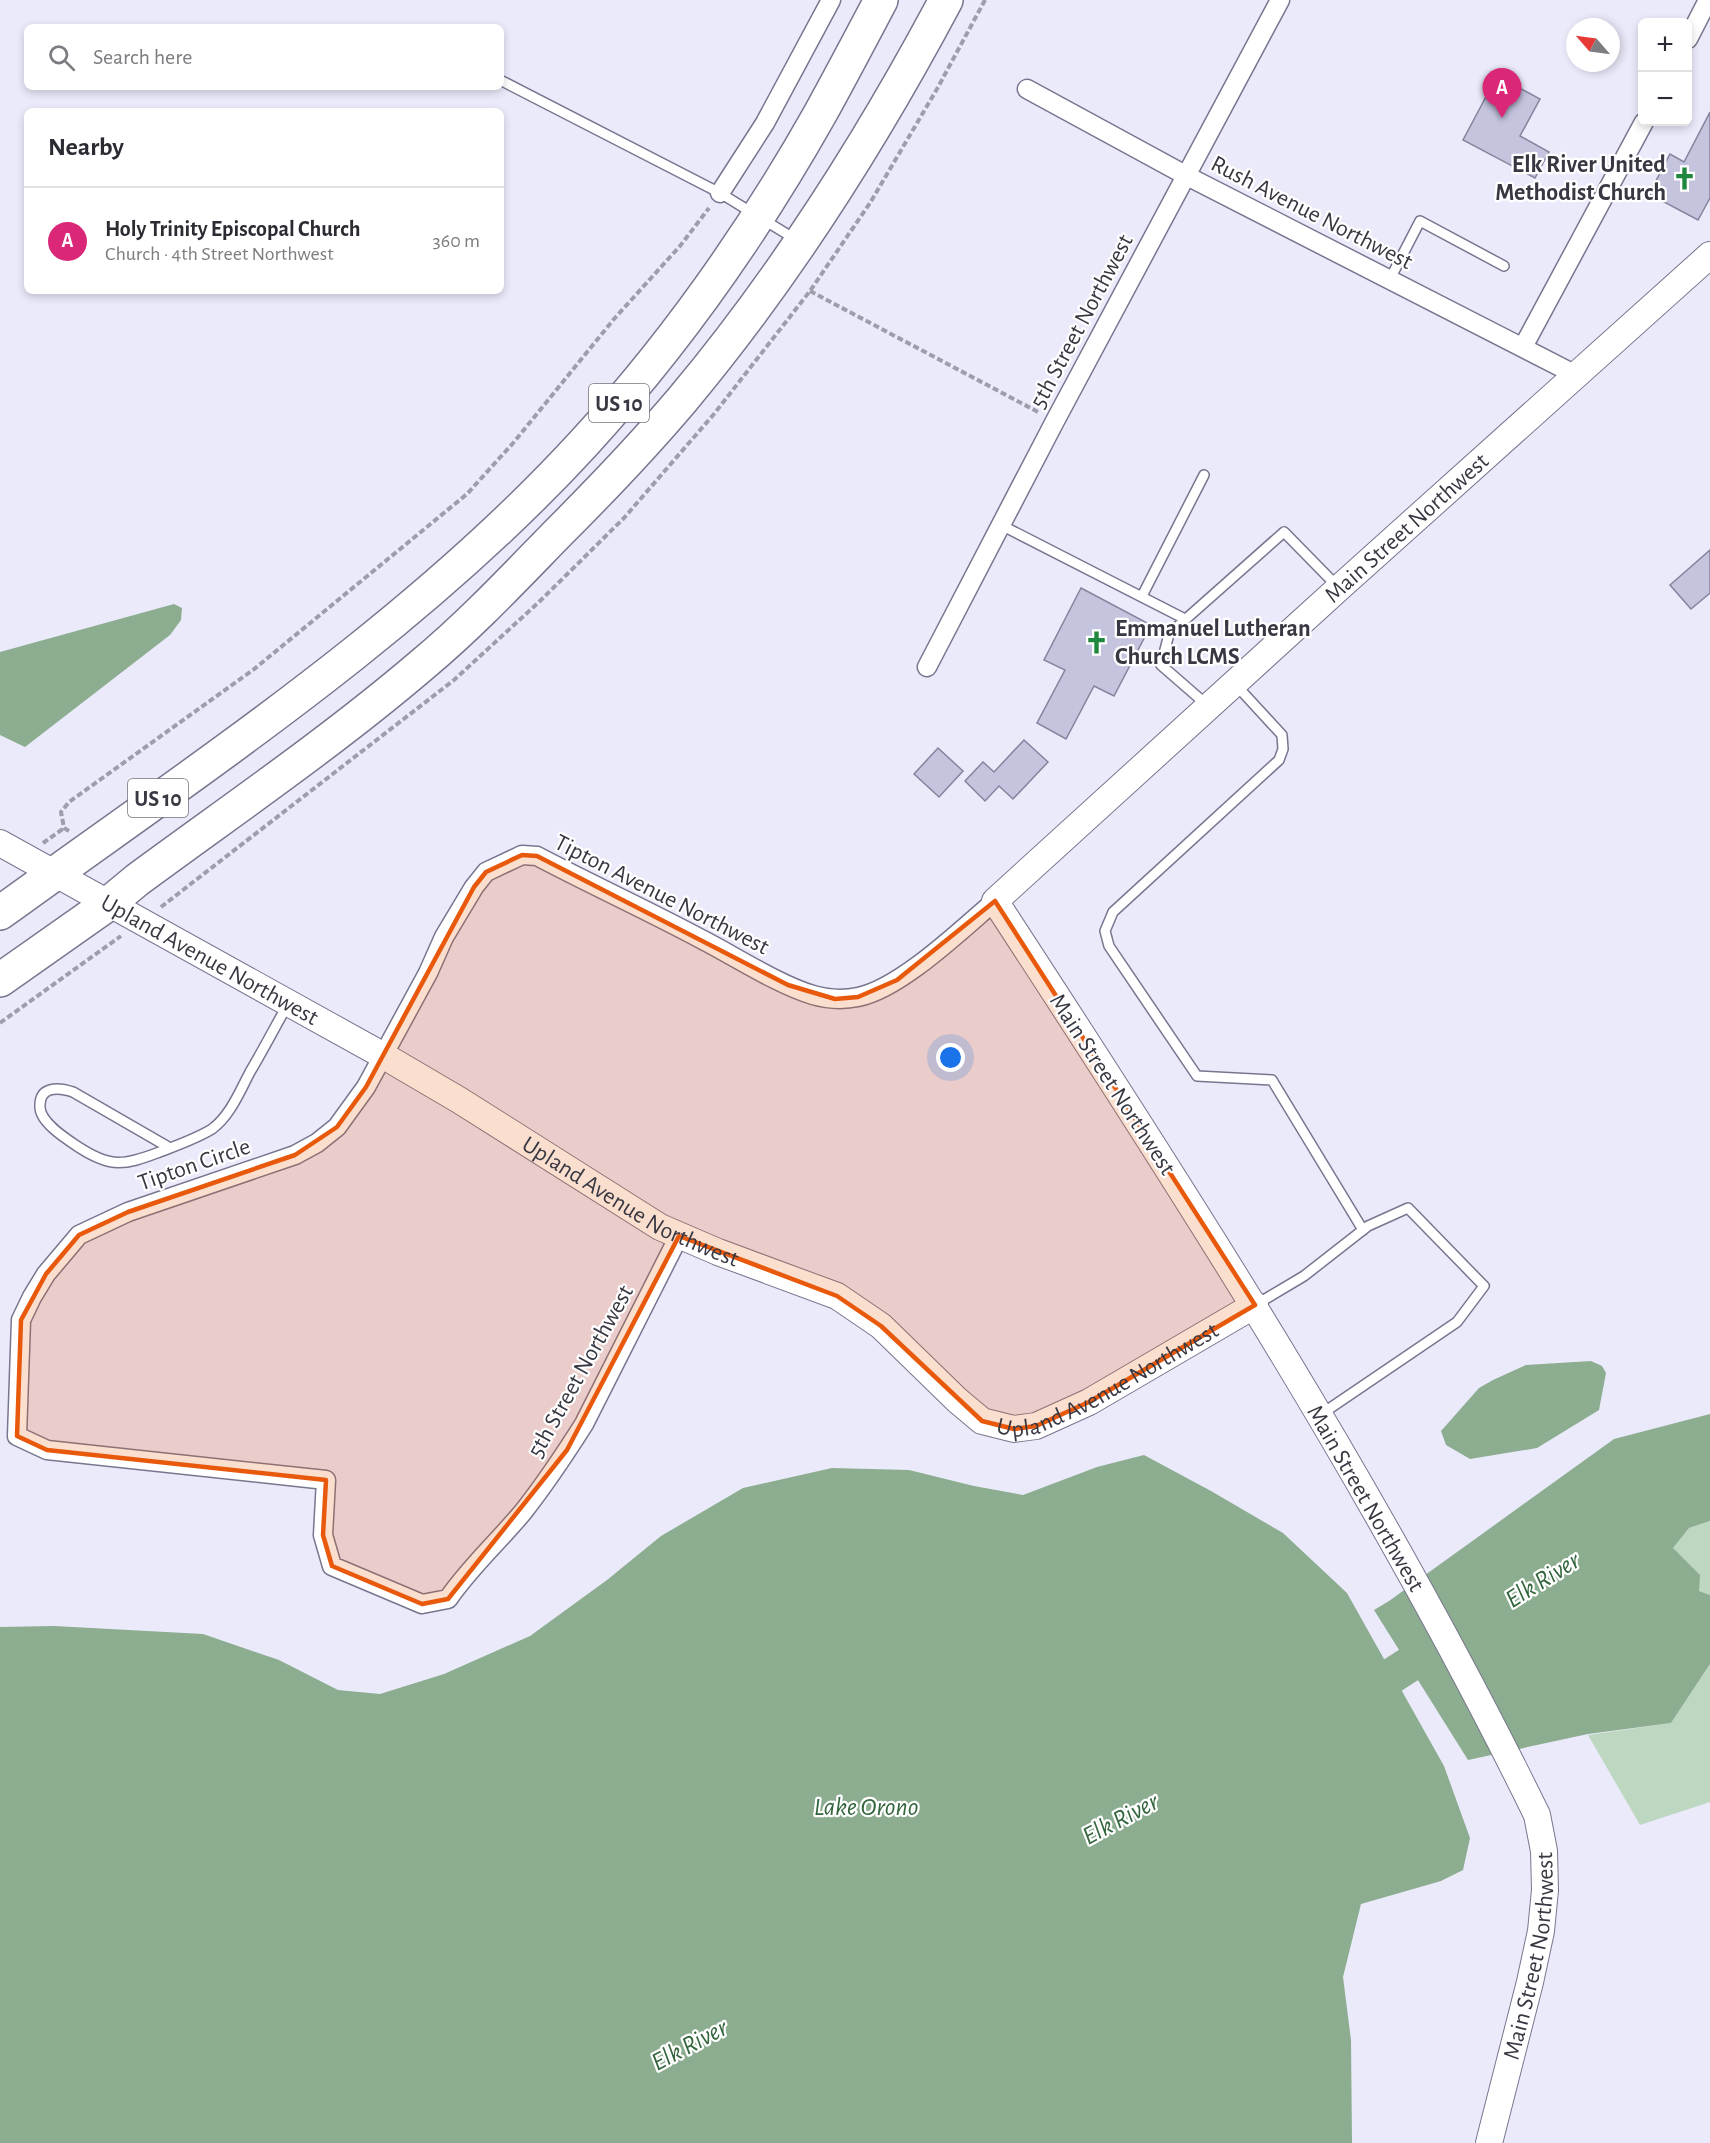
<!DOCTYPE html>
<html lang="en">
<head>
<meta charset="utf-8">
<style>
	:root { --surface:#fff; --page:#f7f7f7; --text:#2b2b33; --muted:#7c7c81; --line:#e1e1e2; --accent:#db2777 }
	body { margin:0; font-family:"Alegreya Sans",sans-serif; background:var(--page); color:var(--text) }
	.controls { position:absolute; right:18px; top:18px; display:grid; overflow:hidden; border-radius:9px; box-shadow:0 3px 9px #0003 }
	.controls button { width:54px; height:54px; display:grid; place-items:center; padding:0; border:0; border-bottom:2px solid var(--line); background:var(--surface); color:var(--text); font:30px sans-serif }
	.compass { position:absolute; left:1566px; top:18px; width:54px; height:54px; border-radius:50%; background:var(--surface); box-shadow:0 3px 9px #0003; rotate:298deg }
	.you { position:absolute; left:951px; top:1058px; width:21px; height:21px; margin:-15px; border:4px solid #fff; border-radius:50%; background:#1a73e8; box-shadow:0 0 0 9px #1a73e833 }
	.badge { display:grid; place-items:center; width:39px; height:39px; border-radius:50%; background:var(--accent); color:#fff; font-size:20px; font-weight:700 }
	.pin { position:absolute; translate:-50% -50px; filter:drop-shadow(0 2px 3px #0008) }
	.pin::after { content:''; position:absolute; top:32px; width:21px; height:18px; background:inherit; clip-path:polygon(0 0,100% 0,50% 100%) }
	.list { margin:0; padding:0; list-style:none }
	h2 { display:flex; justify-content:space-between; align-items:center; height:78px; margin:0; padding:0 24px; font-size:26px }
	h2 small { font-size:20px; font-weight:400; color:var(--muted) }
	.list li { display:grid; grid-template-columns:39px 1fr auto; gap:18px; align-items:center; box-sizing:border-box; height:108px; padding:0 24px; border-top:2px solid var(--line) }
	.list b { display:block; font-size:22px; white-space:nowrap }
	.list p { margin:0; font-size:20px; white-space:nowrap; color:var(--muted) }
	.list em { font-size:20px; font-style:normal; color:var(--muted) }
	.icon { flex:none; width:33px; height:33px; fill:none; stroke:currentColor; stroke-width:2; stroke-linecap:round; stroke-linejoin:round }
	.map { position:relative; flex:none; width:1710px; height:2143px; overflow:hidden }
	.search { position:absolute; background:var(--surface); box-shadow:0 3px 9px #0003; left:24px; top:24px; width:480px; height:66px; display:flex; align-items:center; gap:15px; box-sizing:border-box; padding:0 21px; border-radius:9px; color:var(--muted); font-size:22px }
	.panel { position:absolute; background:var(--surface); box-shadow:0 3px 9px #0003; left:24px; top:108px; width:480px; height:186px; border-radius:9px }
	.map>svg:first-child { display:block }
	.green { fill:#bdd7c0 }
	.water { fill:#8cad90 }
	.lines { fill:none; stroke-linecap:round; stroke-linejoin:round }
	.river { stroke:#8cad90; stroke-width:36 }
	.building { fill:#c5c4df; stroke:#85839d; stroke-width:1.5 }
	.lane-casing { stroke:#77768f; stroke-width:12 }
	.street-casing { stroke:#77768f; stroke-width:21 }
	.secondary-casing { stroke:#77768f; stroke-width:28 }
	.highway-casing { stroke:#77768f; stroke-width:36 }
	.path { stroke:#9d9dab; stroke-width:4; stroke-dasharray:6 3; stroke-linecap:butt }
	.lane { stroke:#fff; stroke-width:9 }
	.street { stroke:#fff; stroke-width:18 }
	.secondary { stroke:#fff; stroke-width:26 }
	.highway { stroke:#fff; stroke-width:33 }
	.marked { fill:#e8590c; fill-opacity:0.2; stroke:#e8590c; stroke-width:4.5; stroke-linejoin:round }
	.labels { text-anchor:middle; stroke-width:4.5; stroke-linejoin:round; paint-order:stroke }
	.shield { fill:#fff; stroke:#74747b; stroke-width:1.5 }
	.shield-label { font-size:22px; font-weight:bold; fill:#383843 }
	.poi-label { font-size:24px; font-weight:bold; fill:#383843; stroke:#fff; text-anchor:end }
	.street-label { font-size:24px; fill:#383843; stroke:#fff }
	.water-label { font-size:26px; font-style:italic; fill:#33653c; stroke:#fff }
</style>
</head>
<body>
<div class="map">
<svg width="1710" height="2143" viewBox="0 0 1710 2143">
	<rect width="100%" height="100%" fill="#ebeafb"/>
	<g class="green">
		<path d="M 1710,1521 L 1710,1595 L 1699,1591 L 1673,1548 L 1689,1528 Z"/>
		<path d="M 1710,1664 L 1710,1802 L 1640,1825 L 1588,1735 L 1671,1723 Z"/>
	</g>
	<g class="water">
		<path d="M 174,604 L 182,608 L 181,620 L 170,635 L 25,747 L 0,735 L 0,652 Z"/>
		<path d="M 1591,1361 L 1602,1366 L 1606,1373 L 1599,1410 L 1537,1448 L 1470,1459 L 1446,1445 L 1441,1431 L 1479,1388 L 1493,1380 L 1526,1365 Z"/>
		<path d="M 1710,1414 L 1710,1521 L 1689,1528 L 1673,1548 L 1700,1575 L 1699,1591 L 1710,1595 L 1710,1664 L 1671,1723 L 1588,1734 L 1468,1760 L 1374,1610 L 1389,1601 L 1614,1439 Z"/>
		<path d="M 1144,1455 L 1211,1491 L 1283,1533 L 1347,1593 L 1444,1766 L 1470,1838 L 1463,1870 L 1441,1881 L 1361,1904 L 1343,1977 L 1351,2040 L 1352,2143 L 0,2143 L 0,1627 L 54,1626 L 203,1634 L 279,1660 L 338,1690 L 380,1694 L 444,1674 L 530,1636 L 607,1580 L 661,1536 L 743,1488 L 832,1468 L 909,1470 L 974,1486 L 1023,1495 L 1097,1467 Z"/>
	</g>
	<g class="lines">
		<path class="river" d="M 1350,1697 L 1393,1675 L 1450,1638"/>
	</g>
	<g class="building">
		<path d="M 1497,76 L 1540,99 L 1520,136 L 1549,152 L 1535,178 L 1463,140 Z"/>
		<path d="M 1710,112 L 1710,198 L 1698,220 L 1649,194 L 1670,154 L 1684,162 Z"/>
		<path d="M 1710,550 L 1710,593 L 1691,609 L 1670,585 Z"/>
		<path d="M 1081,588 L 1151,625 L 1114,696 L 1094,686 L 1066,739 L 1037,723 L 1065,670 L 1044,660 Z"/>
		<path d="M 1024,740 L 1048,762 L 1013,799 L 999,786 L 985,801 L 965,781 L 983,762 L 994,772 Z"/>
		<path d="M 938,748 L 963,771 L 939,797 L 914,774 Z"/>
	</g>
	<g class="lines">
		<defs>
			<g id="lane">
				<path d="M 502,81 L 720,193 L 795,239"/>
				<path d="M 1390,279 L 1420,221 L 1504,266"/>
				<path d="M 1001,525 L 1185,619"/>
				<path d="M 1142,596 L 1204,475"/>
				<path d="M 1236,685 L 1282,735 L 1283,749 L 1279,760 L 1113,912 L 1105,931 L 1109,946 L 1197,1076 L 1272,1080 L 1363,1230"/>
				<path d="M 1207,705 L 1161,665 L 1169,634 L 1284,532 L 1337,586"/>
				<path d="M 170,1148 L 73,1092 C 58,1087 39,1086 40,1107 C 40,1123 68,1140 80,1148 C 111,1168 125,1165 157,1153 C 175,1146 196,1139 212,1129 C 230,1116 240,1091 250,1072 C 263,1050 275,1027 288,1004"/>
				<path d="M 1257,1304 L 1304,1276 L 1368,1226 L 1408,1208 L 1484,1286 L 1457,1322 L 1320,1415"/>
			</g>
			<g id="street">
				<path d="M 1688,39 L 1708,0"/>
				<path d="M 1027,89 L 1187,176 L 1576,375"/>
				<path d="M 720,193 L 765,123 L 831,0"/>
				<path d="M 1523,347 L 1644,122"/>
				<path d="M 927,667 L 1055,421 L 1280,0"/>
				<path d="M 679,1236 L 584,1424 C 565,1454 545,1484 523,1512 C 498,1542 470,1567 448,1599 L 422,1604 L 332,1566 L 323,1535 L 326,1480 L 47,1450 L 17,1436 L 21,1320 L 32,1297 L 46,1274 L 79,1235 L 128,1212 L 295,1155 L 317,1143 L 337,1127 L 366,1087 L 428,973 L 444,937 L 474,887 L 486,872 L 522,855 L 537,856 C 592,885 649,911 703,940 C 736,957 779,985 813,995 C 827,999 844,1000 858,997 C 900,989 961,930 995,901"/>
			</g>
			<g id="secondary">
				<path id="s1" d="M 0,843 L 384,1056 L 459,1100 L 660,1227 L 718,1252 L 837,1296 L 881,1326 L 957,1400 L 982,1421 L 1014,1429 L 1036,1426 L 1089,1402 L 1255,1305"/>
				<path id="s2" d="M 1489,2143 L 1530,1982 L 1541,1931 L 1545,1890 L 1544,1851 L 1537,1815 C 1381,1496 1189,1198 995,901 L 1339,588 L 1710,255"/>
			</g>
			<g id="highway">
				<path d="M 0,913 C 201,767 414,628 583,444 C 674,345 754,231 820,114 C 841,76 861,38 881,0"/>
				<path d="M 0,980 L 108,904 L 137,880 C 232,810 333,741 423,664 C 471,624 514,578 558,533 C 601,490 643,446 682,400 C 785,277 871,141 946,0"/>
			</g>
		</defs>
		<use href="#lane" class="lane-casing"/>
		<use href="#street" class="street-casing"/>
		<use href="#secondary" class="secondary-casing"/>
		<use href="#highway" class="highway-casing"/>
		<g class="path">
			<path d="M 810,291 L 1040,413"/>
			<path d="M 69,831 L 64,828 L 61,812 L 69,802 L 253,670 L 467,494 L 514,442 L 614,319 L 680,246 L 709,208"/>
			<path d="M 43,843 L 64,828"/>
			<path d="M 161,907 L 454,680 L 539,602 L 624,518 L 714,414 L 810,291 L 870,203 L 937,89 L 985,0"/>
			<path d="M 0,1023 L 121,936"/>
		</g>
		<use href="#lane" class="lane"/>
		<use href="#street" class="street"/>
		<use href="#secondary" class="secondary"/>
		<use href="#highway" class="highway"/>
	</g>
	<path class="marked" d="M 522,855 L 537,856 L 788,985 L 835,999 L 858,997 L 897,980 L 995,901 L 1255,1305 L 1089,1402 L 1036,1426 L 1014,1429 L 982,1421 L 881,1326 L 837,1296 L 679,1236 L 567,1450 L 448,1599 L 422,1604 L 332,1566 L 323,1535 L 326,1480 L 47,1450 L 17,1436 L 21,1320 L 46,1274 L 79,1235 L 128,1212 L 295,1155 L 337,1127 L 366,1087 L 474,887 L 486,872 Z"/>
	<defs>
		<symbol id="church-bare" viewBox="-9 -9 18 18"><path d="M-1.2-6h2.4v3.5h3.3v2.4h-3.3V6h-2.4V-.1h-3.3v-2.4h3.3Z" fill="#20883e" stroke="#fff" stroke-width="2.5" paint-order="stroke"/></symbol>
	</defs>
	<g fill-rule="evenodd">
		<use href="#church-bare" x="1668" y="162" width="33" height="33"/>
		<use href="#church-bare" x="1080" y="626" width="33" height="33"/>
	</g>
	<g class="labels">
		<g class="shield">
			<rect x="589" y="384" width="60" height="38" rx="4.5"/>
			<rect x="128" y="779" width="60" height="38" rx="4.5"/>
		</g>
		<g class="shield-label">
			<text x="619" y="411">US 10</text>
			<text x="158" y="806">US 10</text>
		</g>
		<g class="poi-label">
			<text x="1666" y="172">Elk River United<tspan x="1666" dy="28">Methodist Church</tspan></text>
			<text x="1115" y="636" text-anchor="start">Emmanuel Lutheran<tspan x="1115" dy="28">Church LCMS</tspan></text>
		</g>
		<g class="street-label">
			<text transform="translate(1312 212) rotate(27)" y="8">Rush Avenue Northwest</text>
			<text transform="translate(1081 321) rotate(-62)" y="8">5th Street Northwest</text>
			<text dy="8" stroke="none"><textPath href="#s2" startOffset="1954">Main Street Northwest</textPath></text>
			<text transform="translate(662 894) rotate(27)" y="8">Tipton Avenue Northwest</text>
			<text dy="8" stroke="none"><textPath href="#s1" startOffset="240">Upland Avenue Northwest</textPath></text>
			<text transform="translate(1113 1084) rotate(57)" y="8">Main Street Northwest</text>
			<text transform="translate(194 1164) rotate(-19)" y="8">Tipton Circle</text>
			<text dy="8" stroke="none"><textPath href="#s1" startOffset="726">Upland Avenue Northwest</textPath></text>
			<text transform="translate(580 1371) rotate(-61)" y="8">5th Street Northwest</text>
			<text dy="8" stroke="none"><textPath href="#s1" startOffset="1284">Upland Avenue Northwest</textPath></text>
			<text transform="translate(1366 1498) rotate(60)" y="8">Main Street Northwest</text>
			<text dy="8" stroke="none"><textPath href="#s2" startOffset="192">Main Street Northwest</textPath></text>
		</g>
		<g class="water-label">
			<text transform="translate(1542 1579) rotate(-32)" y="9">Elk River</text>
			<text x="866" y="1815">Lake Orono</text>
			<text transform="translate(1120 1818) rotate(-28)" y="9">Elk River</text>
			<text transform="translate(689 2044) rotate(-28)" y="9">Elk River</text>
		</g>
	</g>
</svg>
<div class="controls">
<button>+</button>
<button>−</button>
</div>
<svg class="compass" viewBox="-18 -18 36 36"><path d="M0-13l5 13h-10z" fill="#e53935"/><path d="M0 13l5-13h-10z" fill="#7c7c81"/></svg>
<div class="you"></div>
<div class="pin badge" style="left:1502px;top:118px">A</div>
<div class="search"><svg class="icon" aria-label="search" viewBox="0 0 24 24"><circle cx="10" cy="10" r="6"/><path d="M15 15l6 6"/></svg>Search here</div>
<section class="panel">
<h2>Nearby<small></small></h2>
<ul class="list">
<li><span class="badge">A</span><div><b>Holy Trinity Episcopal Church</b><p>Church · 4th Street Northwest</p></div><em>360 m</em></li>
</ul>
</section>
</div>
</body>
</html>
